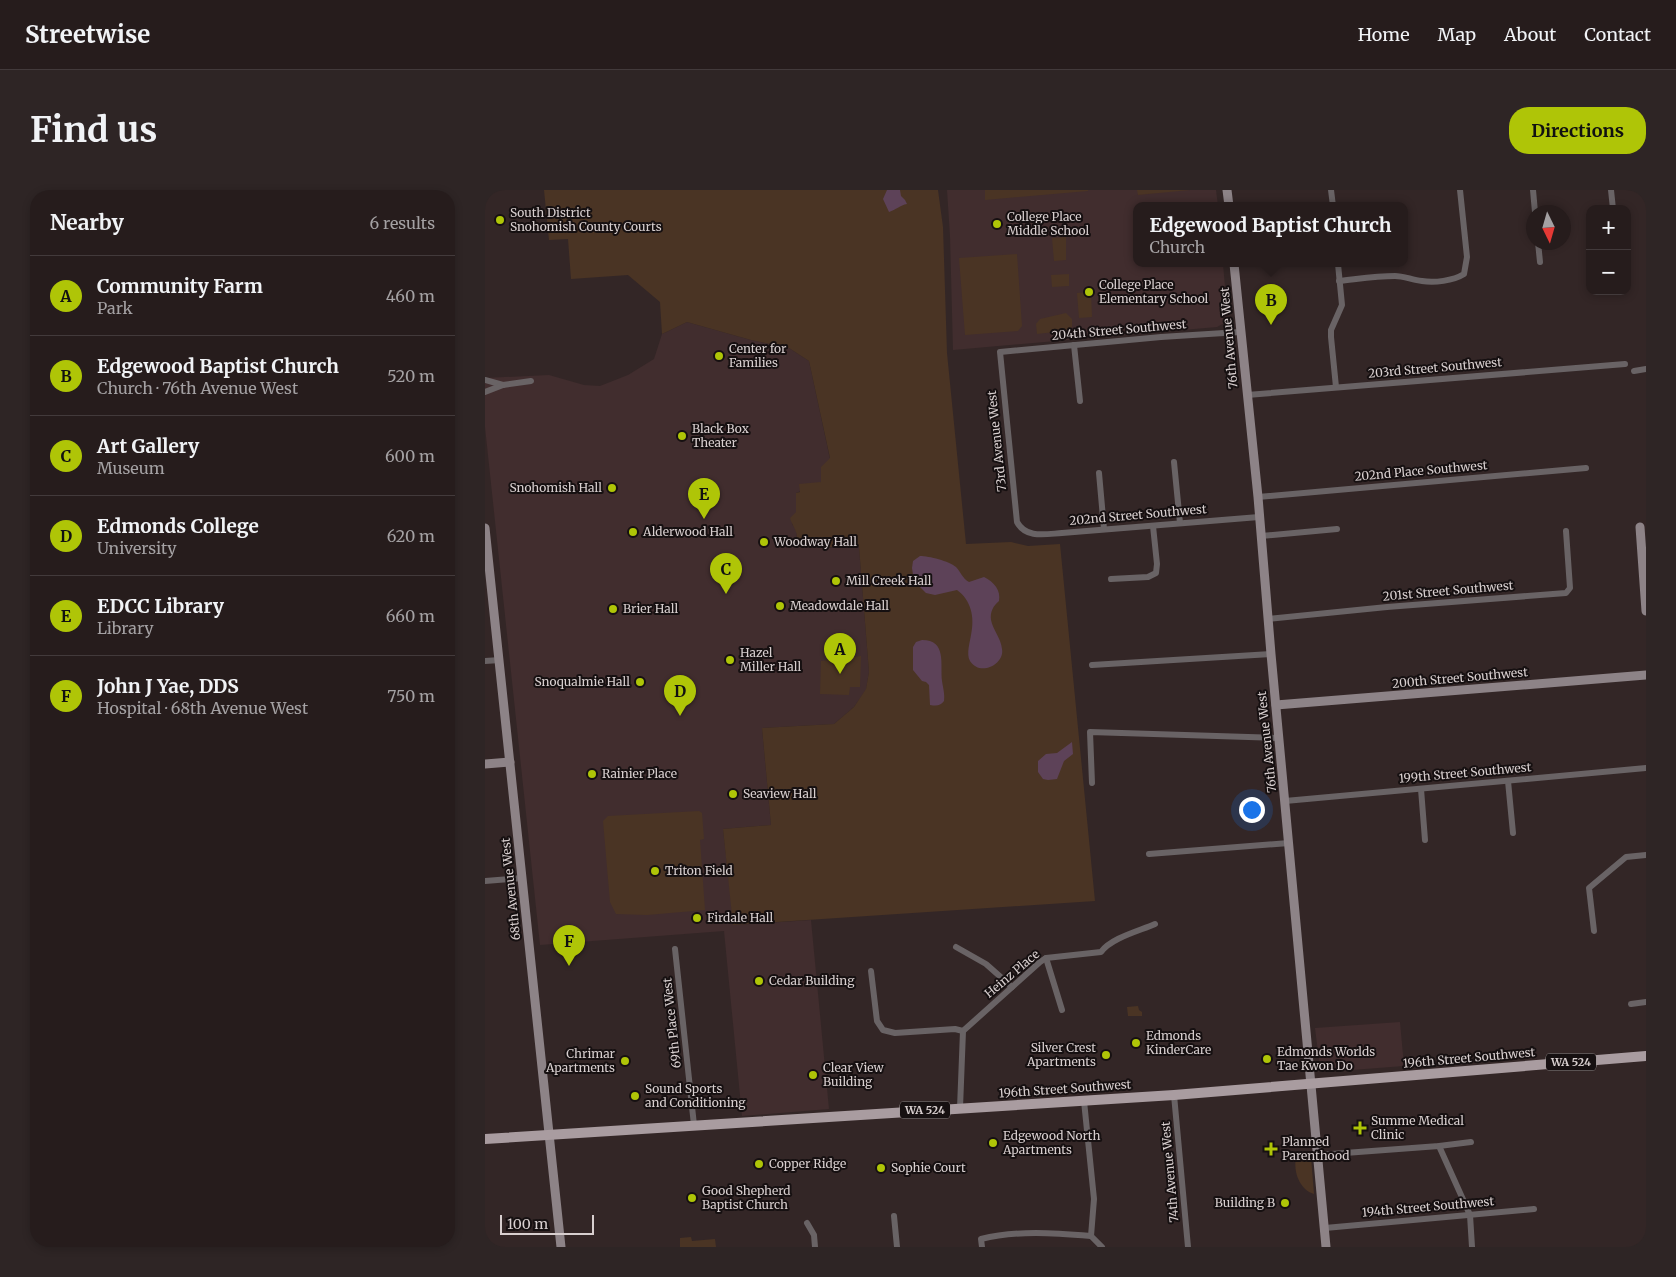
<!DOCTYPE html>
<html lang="en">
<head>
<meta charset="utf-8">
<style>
	:root { --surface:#261c1c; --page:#2e2525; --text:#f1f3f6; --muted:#a4a1a3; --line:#423a3b; --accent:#afc507 }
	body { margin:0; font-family:Merriweather,serif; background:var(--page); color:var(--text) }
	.controls { position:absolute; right:15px; top:15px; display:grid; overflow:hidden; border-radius:10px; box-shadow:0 2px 8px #0003 }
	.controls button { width:45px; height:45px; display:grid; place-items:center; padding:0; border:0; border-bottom:1px solid var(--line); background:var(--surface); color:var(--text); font:25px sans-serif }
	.compass { position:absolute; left:1041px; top:15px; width:45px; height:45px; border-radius:50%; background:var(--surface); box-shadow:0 2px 8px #0003; rotate:175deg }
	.scale { position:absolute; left:15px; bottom:12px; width:94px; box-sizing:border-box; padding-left:5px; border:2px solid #d8cfcf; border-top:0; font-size:14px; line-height:18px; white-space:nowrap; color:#d8cfcf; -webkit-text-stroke:4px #161011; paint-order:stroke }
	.you { position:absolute; left:766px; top:619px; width:18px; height:18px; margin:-12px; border:4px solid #fff; border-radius:50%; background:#1a73e8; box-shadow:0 0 0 8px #1a73e833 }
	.badge { display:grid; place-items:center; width:32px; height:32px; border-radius:50%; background:var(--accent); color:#111; font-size:16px; font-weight:700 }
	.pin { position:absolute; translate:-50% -41px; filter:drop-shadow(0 1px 2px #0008) }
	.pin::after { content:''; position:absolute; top:26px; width:18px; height:15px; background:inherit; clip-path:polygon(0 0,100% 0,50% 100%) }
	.popup { position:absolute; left:648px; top:12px; width:275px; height:65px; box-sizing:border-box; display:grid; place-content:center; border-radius:10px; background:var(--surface); filter:drop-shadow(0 1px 4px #0005); font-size:16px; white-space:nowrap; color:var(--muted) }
	.popup b { font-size:19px; color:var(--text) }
	.popup::after { content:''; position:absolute; left:50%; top:100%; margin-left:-10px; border:10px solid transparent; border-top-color:var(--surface) }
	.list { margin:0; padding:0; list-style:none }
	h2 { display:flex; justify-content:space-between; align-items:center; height:65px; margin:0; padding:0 20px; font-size:21px }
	h2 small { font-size:16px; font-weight:400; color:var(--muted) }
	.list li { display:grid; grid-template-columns:32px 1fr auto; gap:15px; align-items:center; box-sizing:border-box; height:80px; padding:0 20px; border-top:1px solid var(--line) }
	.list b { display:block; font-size:19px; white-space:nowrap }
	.list p { margin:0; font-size:16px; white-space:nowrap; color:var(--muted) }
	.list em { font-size:16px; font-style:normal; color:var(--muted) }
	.map { position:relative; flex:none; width:1161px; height:1057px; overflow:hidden; border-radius:20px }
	header { display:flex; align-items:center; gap:30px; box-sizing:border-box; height:70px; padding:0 25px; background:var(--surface); border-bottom:1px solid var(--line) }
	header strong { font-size:24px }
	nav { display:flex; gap:28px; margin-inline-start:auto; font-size:18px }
	.intro { display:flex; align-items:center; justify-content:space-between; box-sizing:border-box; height:120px; padding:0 30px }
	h1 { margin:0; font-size:35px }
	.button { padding:12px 22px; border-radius:20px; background:var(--accent); color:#111; font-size:18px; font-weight:700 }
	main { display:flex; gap:30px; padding:0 30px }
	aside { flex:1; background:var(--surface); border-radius:20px; box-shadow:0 2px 8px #0003 }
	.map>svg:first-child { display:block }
	.built { fill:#412d2e }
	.green { fill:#4a3424 }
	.water { fill:#5d4258 }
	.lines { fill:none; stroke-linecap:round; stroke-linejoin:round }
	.street { stroke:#696365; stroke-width:6 }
	.secondary { stroke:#8d8387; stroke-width:9 }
	.primary { stroke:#a99ca0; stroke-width:10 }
	.poi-dot { fill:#afc507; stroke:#161011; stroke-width:2 }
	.labels { text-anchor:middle; stroke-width:4; stroke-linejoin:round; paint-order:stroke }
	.shield { fill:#161011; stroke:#9e9696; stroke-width:1 }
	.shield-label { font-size:11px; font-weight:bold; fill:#d8cfcf }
	.poi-label { font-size:12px; fill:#d8cfcf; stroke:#161011; text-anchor:start }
	.street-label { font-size:12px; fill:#d8cfcf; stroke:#161011 }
</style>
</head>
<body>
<header>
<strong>Streetwise</strong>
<nav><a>Home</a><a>Map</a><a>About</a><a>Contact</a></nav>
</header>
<div class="intro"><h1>Find us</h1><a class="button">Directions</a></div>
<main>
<aside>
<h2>Nearby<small>6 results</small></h2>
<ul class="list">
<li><span class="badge">A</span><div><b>Community Farm</b><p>Park</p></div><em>460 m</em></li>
<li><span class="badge">B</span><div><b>Edgewood Baptist Church</b><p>Church · 76th Avenue West</p></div><em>520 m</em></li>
<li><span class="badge">C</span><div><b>Art Gallery</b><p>Museum</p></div><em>600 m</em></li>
<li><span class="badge">D</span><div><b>Edmonds College</b><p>University</p></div><em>620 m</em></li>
<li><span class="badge">E</span><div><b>EDCC Library</b><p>Library</p></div><em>660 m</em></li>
<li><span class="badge">F</span><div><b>John J Yae, DDS</b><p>Hospital · 68th Avenue West</p></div><em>750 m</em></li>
</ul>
</aside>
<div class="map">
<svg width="1161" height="1057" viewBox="0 0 1161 1057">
	<rect width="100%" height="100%" fill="#332626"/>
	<g class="built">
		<path d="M 462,0 L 731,0 L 733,16 L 652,16 L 652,74 L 738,74 L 743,131 L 732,137 L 468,160 L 465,46 Z"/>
		<path d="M 202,132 L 266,150 L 304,158 L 324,171 L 345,269 L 337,292 L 311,303 L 311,322 L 307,334 L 311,339 L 312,346 L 308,352 L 329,358 L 374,357 L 384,482 L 381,500 L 369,517 L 349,534 L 277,538 L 286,635 L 238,639 L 249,735 L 326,730 L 344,919 L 257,926 L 239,741 L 55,755 L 0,237 L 0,188 L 64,185 L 99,195 L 115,196 L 143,185 L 169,169 L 177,144 Z"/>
		<path d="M 915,832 L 919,876 L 841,882 L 837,881 L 835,878 L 830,838 Z"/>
	</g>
	<g class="green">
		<path d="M 59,0 L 453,0 L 458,37 L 462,163 L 481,354 L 526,352 L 543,356 L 575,354 L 610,711 L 248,735 L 238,639 L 286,635 L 277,538 L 349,534 L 369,517 L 381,499 L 384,482 L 374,357 L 314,357 L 308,352 L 312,346 C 311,339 307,335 305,328 L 311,322 L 311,303 L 315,302 L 314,294 L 336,292 L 336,277 L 345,268 L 324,171 L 304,158 L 266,150 L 202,132 L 177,144 L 175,112 L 143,85 L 86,89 L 83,49 L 64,50 Z"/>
		<path d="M 500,0 L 603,0 L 603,1 L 500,10 Z"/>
		<path d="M 652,0 L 705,0 L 653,5 Z"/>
		<path d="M 581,47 L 581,70 L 569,71 L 567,48 Z"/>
		<path d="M 532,64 L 537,136 L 533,141 L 480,145 L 474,68 Z"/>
		<path d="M 584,84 L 584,96 L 567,97 L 566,85 Z"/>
		<path d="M 606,102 L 607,127 L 594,128 L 592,103 Z"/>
		<path d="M 581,123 L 587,129 L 587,137 L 579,141 L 552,144 L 551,134 L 555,129 Z"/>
		<path d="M 376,466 L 375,497 L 365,497 L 364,505 L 335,504 L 336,471 Z"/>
		<path d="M 214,621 L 217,623 L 219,649 L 215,650 L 220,720 L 162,725 L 131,724 L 125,712 L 118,631 L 123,626 Z"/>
		<path d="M 653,816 L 654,820 L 657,822 L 657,826 L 643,826 L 642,817 Z"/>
		<path d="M 826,967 L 829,1004 C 815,1000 808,982 811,968 Z"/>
		<path d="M 206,1047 L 207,1051 L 230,1049 L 231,1057 L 195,1057 L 195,1048 Z"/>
	</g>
	<g class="water">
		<path d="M 402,0 L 415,0 L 416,6 L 420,10 L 422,14 C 415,15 411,20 404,22 L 398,9 Z"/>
		<path d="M 435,366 C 444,366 464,371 471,377 C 476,382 477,388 484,392 L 499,387 C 509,392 516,400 514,411 C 508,416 505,422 506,430 C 508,440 516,448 517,459 C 520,474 495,487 485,471 C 481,464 485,452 486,445 C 490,427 486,410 472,400 L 450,405 L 441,403 L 429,391 L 427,378 L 428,371 Z"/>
		<path d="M 437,450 C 462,450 455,474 457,491 C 458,498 460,504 459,511 C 455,516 452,516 445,515 L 444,495 L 441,492 L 437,491 L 428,480 L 428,457 L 431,452 Z"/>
		<path d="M 587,552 L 588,564 L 579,571 L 572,589 L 563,590 L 558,589 L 553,582 L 553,571 L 561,564 L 572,563 Z"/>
	</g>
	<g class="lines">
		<g class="street">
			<path d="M 846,0 L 848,16"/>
			<path d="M 1048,0 L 1050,22"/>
			<path d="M 1126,0 L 1128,19"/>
			<path d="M 1053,52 L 1055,72"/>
			<path d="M 854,91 C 873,89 891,86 910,86 C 919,86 927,90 937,91 C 949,93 968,91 979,84 L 982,67 L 975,0"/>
			<path d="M 755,142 L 676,147 L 515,162 L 532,332 C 541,349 561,344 577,343 L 774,327"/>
			<path d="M 589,155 L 595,211"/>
			<path d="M 1149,181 L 1161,179"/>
			<path d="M 0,190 L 18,195"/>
			<path d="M 851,197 L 846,147 L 846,140 L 857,115 L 853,74"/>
			<path d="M 0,202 L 18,195 L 46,191"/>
			<path d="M 762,205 L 1140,174"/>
			<path d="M 689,272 L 695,333"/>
			<path d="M 614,283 L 619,339"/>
			<path d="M 773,307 L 1101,278"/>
			<path d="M 776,346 L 852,339"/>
			<path d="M 626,389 L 663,387 L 671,383 L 672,374 L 668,336"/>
			<path d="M 783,429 L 902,417 L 1081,403 L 1085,398 L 1081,341"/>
			<path d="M 0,471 L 15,470"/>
			<path d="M 607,475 L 786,464"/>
			<path d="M 1023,591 L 1028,643"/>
			<path d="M 607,593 L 605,542 L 794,548"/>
			<path d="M 936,599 L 940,650"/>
			<path d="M 800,611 L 1161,578"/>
			<path d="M 664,664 L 804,653"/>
			<path d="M 0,691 L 37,688"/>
			<path d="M 1109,741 L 1104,698 L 1141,667 L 1161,665"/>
			<path d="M 471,757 L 501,774 L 527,797"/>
			<path d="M 190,759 L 209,935"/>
			<path d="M 561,768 L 577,820"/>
			<path d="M 386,781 L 392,831 L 398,840 L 410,843 L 470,839 L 478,841"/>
			<path d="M 1146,814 L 1161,812"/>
			<path d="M 689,905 L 703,1057"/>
			<path d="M 599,911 L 609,1009 L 606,1046 L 617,1057"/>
			<path d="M 475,918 L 478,841 L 555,772 L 561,768 L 616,762 C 626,748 654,741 670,734"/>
			<path d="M 954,956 L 985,1025 L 987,1057"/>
			<path d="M 833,965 L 954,956 L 986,952"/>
			<path d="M 409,1026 L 412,1057"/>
			<path d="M 322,1033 L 329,1045 L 330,1057"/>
			<path d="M 840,1038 L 1049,1019"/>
			<path d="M 497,1057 L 496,1049 C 532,1040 570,1043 606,1046"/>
		</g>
		<g class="secondary">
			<path d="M 742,0 L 744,16"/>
			<path d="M 749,74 L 773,307 L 786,464 L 841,1057"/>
			<path d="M 1155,337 L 1161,421"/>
			<path d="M 0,338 L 76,1057"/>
			<path d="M 791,515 L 1161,485"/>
			<path d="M 0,574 L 25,572"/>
		</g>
		<path class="primary" d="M 0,949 L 689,905 L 1161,866"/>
	</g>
	<g class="poi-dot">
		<circle cx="15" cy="30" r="5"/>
		<circle cx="512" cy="34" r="5"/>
		<circle cx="604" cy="102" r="5"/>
		<circle cx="234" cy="166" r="5"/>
		<circle cx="197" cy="246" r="5"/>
		<circle cx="127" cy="298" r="5"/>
		<circle cx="148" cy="342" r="5"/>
		<circle cx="279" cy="352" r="5"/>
		<circle cx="351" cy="391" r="5"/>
		<circle cx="295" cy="416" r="5"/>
		<circle cx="128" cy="419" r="5"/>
		<circle cx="245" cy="470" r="5"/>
		<circle cx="155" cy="492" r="5"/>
		<circle cx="107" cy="584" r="5"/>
		<circle cx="248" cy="604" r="5"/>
		<circle cx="170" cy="681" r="5"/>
		<circle cx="212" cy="728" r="5"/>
		<circle cx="274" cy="791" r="5"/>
		<circle cx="651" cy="853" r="5"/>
		<circle cx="621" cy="865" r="5"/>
		<circle cx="782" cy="869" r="5"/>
		<circle cx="140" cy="871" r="5"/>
		<circle cx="328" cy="885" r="5"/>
		<circle cx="150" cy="906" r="5"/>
		<path d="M872.5 930.5h5v5h5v5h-5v5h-5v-5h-5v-5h5z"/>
		<circle cx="508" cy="953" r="5"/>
		<path d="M783.5 951.5h5v5h5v5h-5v5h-5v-5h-5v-5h5z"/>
		<circle cx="274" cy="974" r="5"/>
		<circle cx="396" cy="978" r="5"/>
		<circle cx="207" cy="1008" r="5"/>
		<circle cx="800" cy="1013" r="5"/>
	</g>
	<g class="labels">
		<g class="shield">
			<rect x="1061" y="863.5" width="50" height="17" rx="4"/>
			<rect x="415" y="911.5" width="50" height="17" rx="4"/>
		</g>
		<g class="shield-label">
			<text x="1086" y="876">WA 524</text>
			<text x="440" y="924">WA 524</text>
		</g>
		<g class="poi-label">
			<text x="25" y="27">South District<tspan x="25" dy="14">Snohomish County Courts</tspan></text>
			<text x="522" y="31">College Place<tspan x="522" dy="14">Middle School</tspan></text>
			<text x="614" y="99">College Place<tspan x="614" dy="14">Elementary School</tspan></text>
			<text x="244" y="163">Center for<tspan x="244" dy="14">Families</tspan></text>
			<text x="207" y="243">Black Box<tspan x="207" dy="14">Theater</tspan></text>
			<text x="117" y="302" text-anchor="end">Snohomish Hall</text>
			<text x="158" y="346">Alderwood Hall</text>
			<text x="289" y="356">Woodway Hall</text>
			<text x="361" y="395">Mill Creek Hall</text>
			<text x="305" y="420">Meadowdale Hall</text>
			<text x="138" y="423">Brier Hall</text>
			<text x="255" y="467">Hazel<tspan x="255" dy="14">Miller Hall</tspan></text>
			<text x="145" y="496" text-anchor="end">Snoqualmie Hall</text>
			<text x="117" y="588">Rainier Place</text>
			<text x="258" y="608">Seaview Hall</text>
			<text x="180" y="685">Triton Field</text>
			<text x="222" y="732">Firdale Hall</text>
			<text x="284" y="795">Cedar Building</text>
			<text x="661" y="850">Edmonds<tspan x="661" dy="14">KinderCare</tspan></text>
			<text x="611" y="862" text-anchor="end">Silver Crest<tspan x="611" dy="14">Apartments</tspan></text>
			<text x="792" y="866">Edmonds Worlds<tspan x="792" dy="14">Tae Kwon Do</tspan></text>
			<text x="130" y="868" text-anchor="end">Chrimar<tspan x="130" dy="14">Apartments</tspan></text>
			<text x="338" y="882">Clear View<tspan x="338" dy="14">Building</tspan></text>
			<text x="160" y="903">Sound Sports<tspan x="160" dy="14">and Conditioning</tspan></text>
			<text x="886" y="935">Summe Medical<tspan x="886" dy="14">Clinic</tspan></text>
			<text x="518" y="950">Edgewood North<tspan x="518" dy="14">Apartments</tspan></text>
			<text x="797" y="956">Planned<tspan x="797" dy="14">Parenthood</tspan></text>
			<text x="284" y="978">Copper Ridge</text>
			<text x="406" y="982">Sophie Court</text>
			<text x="217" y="1005">Good Shepherd<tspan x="217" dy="14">Baptist Church</tspan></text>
			<text x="790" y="1017" text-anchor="end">Building B</text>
		</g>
		<g class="street-label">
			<text transform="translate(634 140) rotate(-5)" y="4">204th Street Southwest</text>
			<text transform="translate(744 148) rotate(-95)" y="4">76th Avenue West</text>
			<text transform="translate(950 178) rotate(-5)" y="4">203rd Street Southwest</text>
			<text transform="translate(512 251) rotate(-96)" y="4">73rd Avenue West</text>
			<text transform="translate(936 281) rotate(-5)" y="4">202nd Place Southwest</text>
			<text transform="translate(653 325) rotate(-5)" y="4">202nd Street Southwest</text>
			<text transform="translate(963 401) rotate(-5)" y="4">201st Street Southwest</text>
			<text transform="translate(975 488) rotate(-5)" y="4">200th Street Southwest</text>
			<text transform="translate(782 552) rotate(-96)" y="4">76th Avenue West</text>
			<text transform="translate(980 583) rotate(-5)" y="4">199th Street Southwest</text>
			<text transform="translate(26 699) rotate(-96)" y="4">68th Avenue West</text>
			<text transform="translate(527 784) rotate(-40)" y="4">Heinz Place</text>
			<text transform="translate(187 833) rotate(-96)" y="4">69th Place West</text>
			<text transform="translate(984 868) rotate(-5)" y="4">196th Street Southwest</text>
			<text transform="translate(580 899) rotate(-4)" y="4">196th Street Southwest</text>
			<text transform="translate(685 982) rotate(-95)" y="4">74th Avenue West</text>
			<text transform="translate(943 1017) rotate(-5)" y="4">194th Street Southwest</text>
		</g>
	</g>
</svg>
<div class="controls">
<button>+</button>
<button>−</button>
</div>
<svg class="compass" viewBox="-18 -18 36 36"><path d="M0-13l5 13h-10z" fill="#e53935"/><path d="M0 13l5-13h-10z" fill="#a4a1a3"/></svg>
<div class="scale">100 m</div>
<div class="you"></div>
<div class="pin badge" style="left:355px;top:484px">A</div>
<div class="pin badge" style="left:786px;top:135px">B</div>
<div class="popup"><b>Edgewood Baptist Church</b>Church</div>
<div class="pin badge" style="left:241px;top:404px">C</div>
<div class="pin badge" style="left:195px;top:526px">D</div>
<div class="pin badge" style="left:219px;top:329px">E</div>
<div class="pin badge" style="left:84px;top:776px">F</div>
</div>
</main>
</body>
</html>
